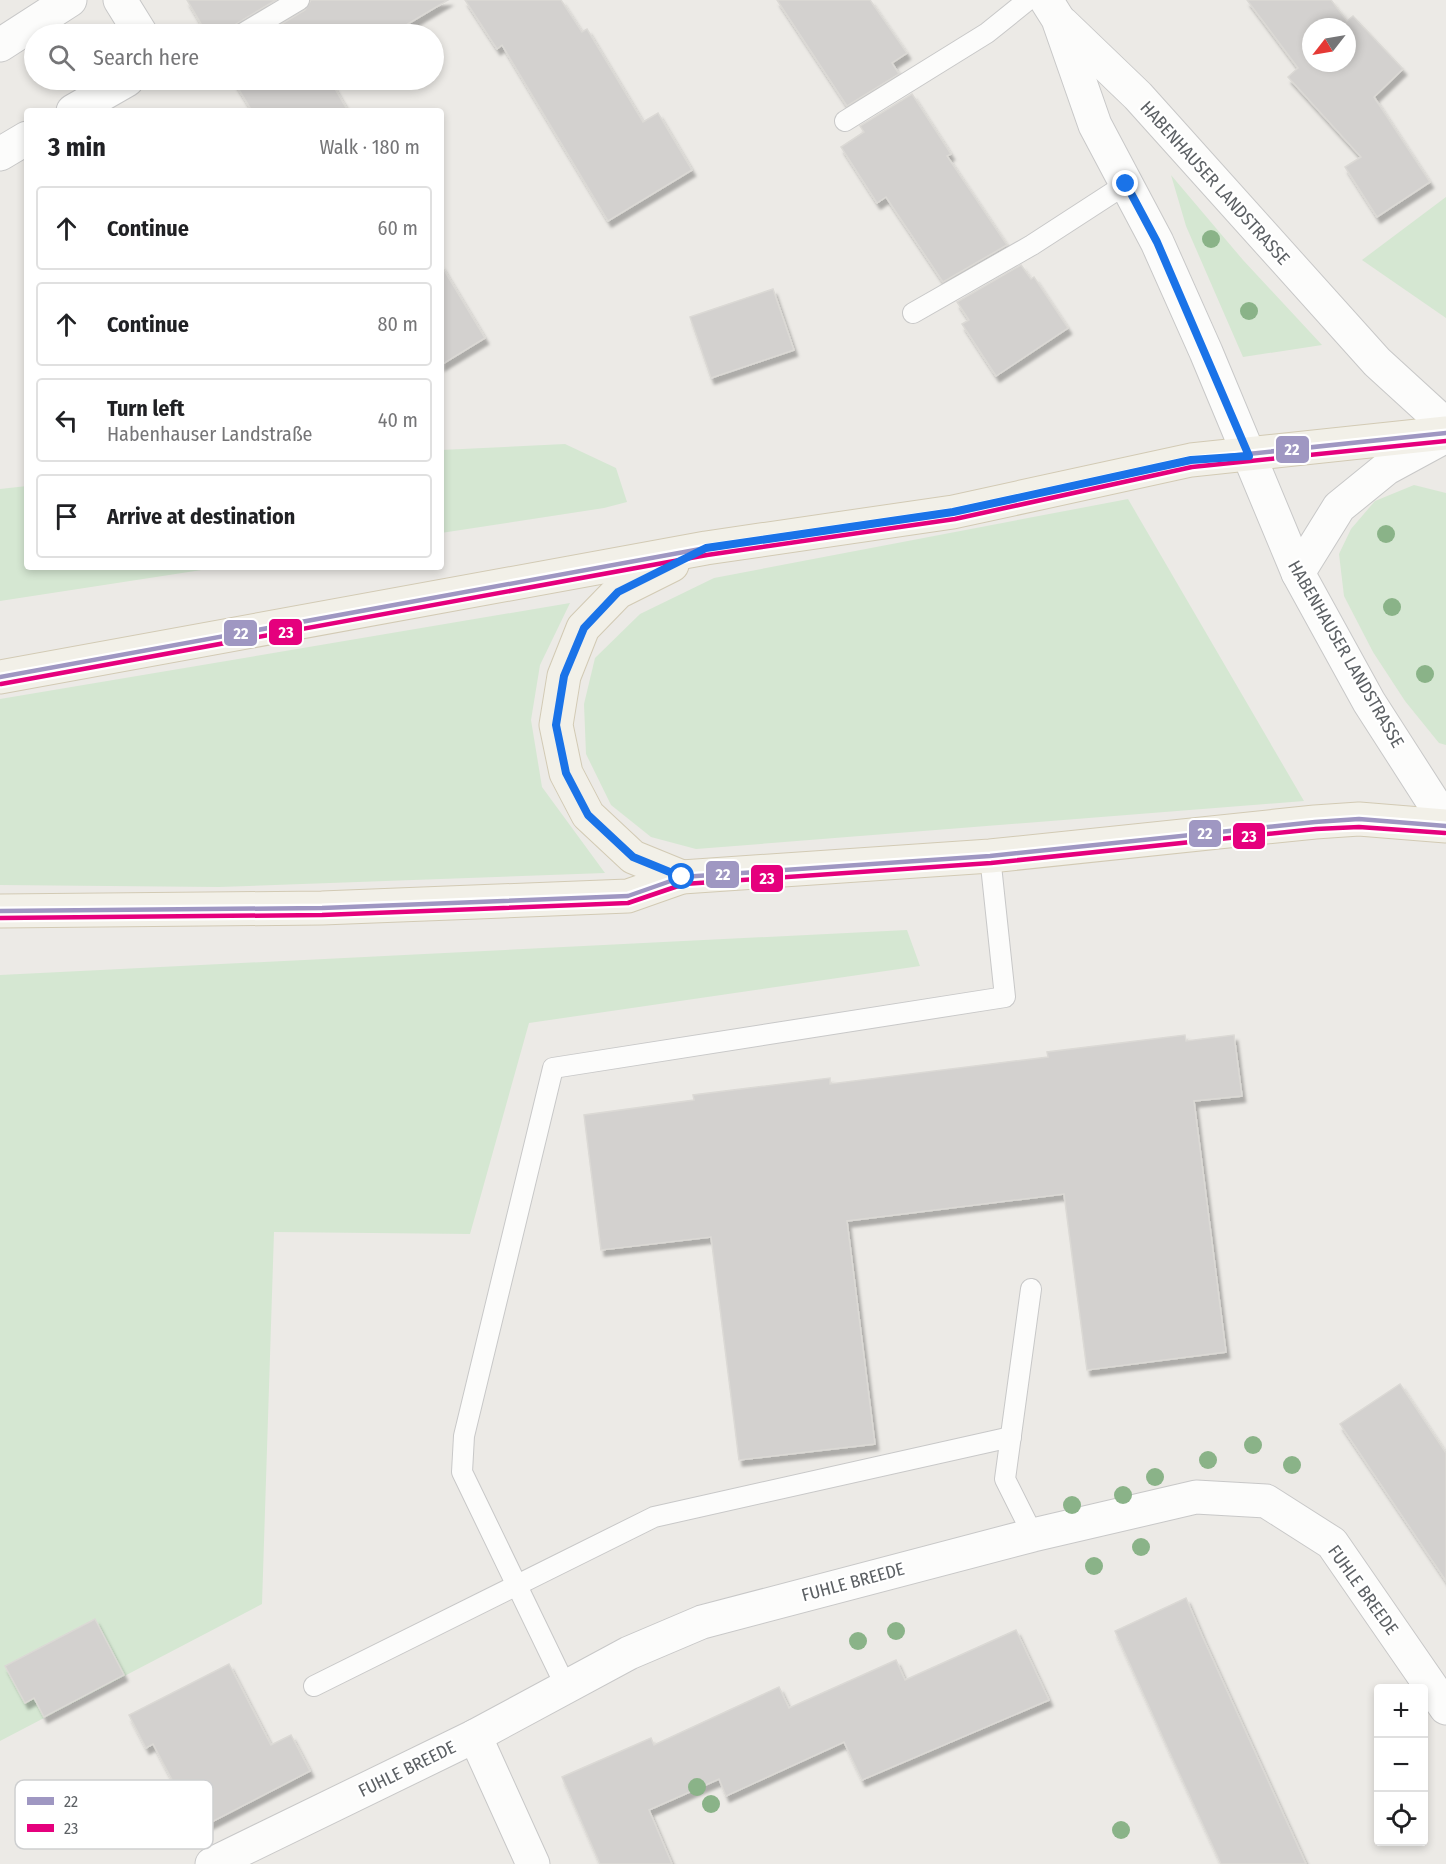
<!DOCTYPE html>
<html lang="en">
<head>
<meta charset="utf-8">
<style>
	:root { --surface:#fff; --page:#f6f6f6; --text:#202124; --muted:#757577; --line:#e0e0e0 }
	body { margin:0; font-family:"Fira Sans Condensed",sans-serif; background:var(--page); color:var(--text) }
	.controls { position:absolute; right:18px; bottom:18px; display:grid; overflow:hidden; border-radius:6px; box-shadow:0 3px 9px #0003 }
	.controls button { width:54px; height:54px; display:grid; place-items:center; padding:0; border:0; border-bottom:2px solid var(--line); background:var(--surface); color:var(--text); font:30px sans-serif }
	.compass { position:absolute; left:1302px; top:18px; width:54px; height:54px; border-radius:50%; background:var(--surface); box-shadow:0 3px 9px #0003; rotate:239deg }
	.stop { position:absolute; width:18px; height:18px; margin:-14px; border:4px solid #1a73e8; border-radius:50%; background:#fff }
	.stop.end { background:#1a73e8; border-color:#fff; box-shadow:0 2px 6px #0008 }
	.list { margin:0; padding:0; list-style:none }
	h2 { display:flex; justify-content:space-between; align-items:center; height:78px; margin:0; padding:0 24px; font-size:26px }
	h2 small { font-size:20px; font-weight:400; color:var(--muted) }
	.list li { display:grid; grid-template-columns:39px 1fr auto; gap:18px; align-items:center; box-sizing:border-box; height:84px; margin:0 12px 12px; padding:0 12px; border:2px solid var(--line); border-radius:6px }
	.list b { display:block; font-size:22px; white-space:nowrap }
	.list p { margin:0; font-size:20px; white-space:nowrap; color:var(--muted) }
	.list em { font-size:20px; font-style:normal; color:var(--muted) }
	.icon { flex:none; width:33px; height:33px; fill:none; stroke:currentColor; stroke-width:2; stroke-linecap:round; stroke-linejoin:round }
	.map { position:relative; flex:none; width:1446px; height:1864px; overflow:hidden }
	.search { position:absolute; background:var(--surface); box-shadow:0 3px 9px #0003; left:24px; top:24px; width:420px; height:66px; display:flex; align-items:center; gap:15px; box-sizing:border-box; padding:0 21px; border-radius:33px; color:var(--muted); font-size:22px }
	.panel { position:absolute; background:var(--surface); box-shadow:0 3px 9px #0003; left:24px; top:108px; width:420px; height:462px; border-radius:6px }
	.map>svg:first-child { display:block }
	.green { fill:#d5e7d2 }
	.building { fill:#d3d1cf; stroke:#dbd9d5; stroke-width:1.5; fill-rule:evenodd; filter:url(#shadow) }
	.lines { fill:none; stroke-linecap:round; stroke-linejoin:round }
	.service-casing { stroke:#c8c8c8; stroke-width:22 }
	.minor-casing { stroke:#c8c8c8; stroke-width:35 }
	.tertiary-casing { stroke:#c8c8c8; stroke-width:35 }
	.primary-casing { stroke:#d2cab4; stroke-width:35 }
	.service { stroke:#fcfcfb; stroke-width:20 }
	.minor { stroke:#fcfcfb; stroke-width:33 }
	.tertiary { stroke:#fcfcfb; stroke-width:33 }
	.primary { stroke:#f2f0e8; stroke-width:33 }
	.bus-1-casing { stroke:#fff; stroke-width:9 }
	.bus-2-casing { stroke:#fff; stroke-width:9 }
	.bus-1 { stroke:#9f97c2; stroke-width:4.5 }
	.bus-2 { stroke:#e5007d; stroke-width:4.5 }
	.tree { fill:#8ab388 }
	.route { stroke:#1a73e8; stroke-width:8 }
	.labels { text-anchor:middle; stroke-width:4.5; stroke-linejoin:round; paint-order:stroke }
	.street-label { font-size:18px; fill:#5c6064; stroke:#fff }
	.key { fill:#fff; stroke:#cecfd0; stroke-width:1.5 }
	.key-label { font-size:16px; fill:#5c6064 }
	.line-badge { stroke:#fff; stroke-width:2 }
	.badge-label { font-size:16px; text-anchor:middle; font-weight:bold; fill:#fff }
</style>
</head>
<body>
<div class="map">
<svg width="1446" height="1864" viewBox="0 0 1446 1864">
	<defs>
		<filter id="shadow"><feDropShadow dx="3.5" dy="6" stdDeviation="1.5" flood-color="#0004"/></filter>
	</defs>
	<rect width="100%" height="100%" fill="#eceae6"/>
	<g class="green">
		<path d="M 1171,175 L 1243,260 L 1322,345 L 1243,357 L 1186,226 Z"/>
		<path d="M 1446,197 L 1446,318 L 1362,260 Z"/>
		<path d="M 565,444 L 616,468 L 627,502 L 604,508 L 441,533 L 441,450 Z"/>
		<path d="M 1414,485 L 1446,493 L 1446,745 L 1439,743 L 1405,701 L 1373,652 L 1344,596 L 1339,554 L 1351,529 L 1375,501 Z"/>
		<path d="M 27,486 L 27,567 L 221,567 L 0,601 L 0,489 Z"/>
		<path d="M 1128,499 L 1304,801 L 696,849 L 651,837 L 611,805 L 586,754 L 584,704 L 595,658 L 640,614 L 714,578 Z"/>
		<path d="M 570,603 L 540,665 L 531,720 L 542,787 L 605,873 L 219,887 L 0,885 L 0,699 Z"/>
		<path d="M 907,930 L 920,966 L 529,1023 L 470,1234 L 274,1232 L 262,1604 L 0,1741 L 0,975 Z"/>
	</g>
	<g class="building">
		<path d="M 187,0 L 276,0 L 236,24 L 230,34 L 207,34 Z"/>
		<path d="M 311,0 L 448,0 L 391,34 L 265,34 L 305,10 Z"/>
		<path d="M 465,0 L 561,0 L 582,32 L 587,29 L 643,122 L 658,113 L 692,170 L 608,221 L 502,45 L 497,49 Z"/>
		<path d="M 777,0 L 870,0 L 907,53 L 892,63 L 899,74 L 847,106 Z"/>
		<path d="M 1247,0 L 1331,0 L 1347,21 L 1353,16 L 1403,69 L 1374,97 L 1430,182 L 1377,217 L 1345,167 L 1361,157 L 1288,77 L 1298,68 ZM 1311,27 L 1347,27 L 1347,63 L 1311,63 Z"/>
		<path d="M 233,80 L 330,80 L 348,111 L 252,111 Z"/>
		<path d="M 912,94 L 951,154 L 947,156 L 1007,245 L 943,282 L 886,197 L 877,203 L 841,147 L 864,132 L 860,126 Z"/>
		<path d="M 441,265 L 485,338 L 441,365 Z"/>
		<path d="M 1021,265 L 1031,279 L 1034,277 L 1068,328 L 996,376 L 962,324 L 969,320 L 957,302 Z"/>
		<path d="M 773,289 L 794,350 L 711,378 L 690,317 Z"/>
		<path d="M 1185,1035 L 1186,1041 L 1234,1035 L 1242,1096 L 1194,1101 L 1226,1352 L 1087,1370 L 1064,1194 L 847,1221 L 875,1444 L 739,1460 L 711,1237 L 601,1250 L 584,1115 L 694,1100 L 693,1095 L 830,1078 L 830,1084 L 1048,1057 L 1047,1052 Z"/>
		<path d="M 1400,1384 L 1446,1453 L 1446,1581 L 1340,1424 Z"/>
		<path d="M 1186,1598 L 1203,1638 L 1306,1864 L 1221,1864 L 1169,1751 L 1115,1631 Z"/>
		<path d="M 95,1619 L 124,1675 L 44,1717 L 34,1698 L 25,1703 L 5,1666 Z"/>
		<path d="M 1016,1630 L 1049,1700 L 862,1780 L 844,1742 L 726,1796 L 719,1779 L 649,1810 L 672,1864 L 600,1864 L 562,1777 L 651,1738 L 654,1745 L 779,1687 L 789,1708 L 896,1660 L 905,1680 Z"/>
		<path d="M 229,1664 L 271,1745 L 291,1735 L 310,1771 L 198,1829 L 153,1744 L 146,1748 L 129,1715 Z"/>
	</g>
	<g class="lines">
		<defs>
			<g id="service">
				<path d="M 242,34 L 299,0"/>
				<path d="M 845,121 L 987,33 L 1028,0"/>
				<path d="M 913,313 L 1032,245 L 1126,184"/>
				<path d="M 1031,1289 L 1005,1479 L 1033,1535"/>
				<path d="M 314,1686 L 654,1517 L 1011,1437"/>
				<path d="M 566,1687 L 462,1472 L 464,1436 L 553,1068 L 1005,997 L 990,856"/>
			</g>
			<g id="minor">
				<path d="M 120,0 L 141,34"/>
				<path d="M 0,45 L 70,0"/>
				<path d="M 73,111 L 127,80"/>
				<path d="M 0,154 L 27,138"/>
				<path d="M 475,1736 L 533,1864"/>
				<path d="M 212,1864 L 475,1736 L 629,1653 L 702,1622 L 1033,1535 L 1196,1497 L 1266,1501 L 1332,1543 L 1446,1708"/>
			</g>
			<g id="tertiary">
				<path d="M 1046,0 L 1058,19 L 1095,125 L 1157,242 L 1206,352 L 1298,573 L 1369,702 L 1446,822"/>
				<path d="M 1062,23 L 1138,96 L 1377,362 L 1446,425"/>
				<path d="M 1298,573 L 1339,507 L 1387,468 L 1446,436"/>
			</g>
			<g id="primary">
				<path d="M 672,565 L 618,592 L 583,628 L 564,676 L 556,725 L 566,773 L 588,815 L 633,857 L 682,877"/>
				<path d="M 0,677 L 706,548 L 953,512 L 1191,460 L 1446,433"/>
				<path d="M 0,911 L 322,908 L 628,896 L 682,877 L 990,856 L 1315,822 L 1359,819 L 1446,826"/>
			</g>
		</defs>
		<use href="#service" class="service-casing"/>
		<use href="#minor" class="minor-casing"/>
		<use href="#tertiary" class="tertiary-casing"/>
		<use href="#primary" class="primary-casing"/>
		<use href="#service" class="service"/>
		<use href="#minor" class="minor"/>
		<use href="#tertiary" class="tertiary"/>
		<use href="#primary" class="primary"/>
		<defs>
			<g id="bus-1">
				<path d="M 0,677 L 706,548 L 953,512 L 1191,460 L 1446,433"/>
				<path d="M 0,911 L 322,908 L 628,896 L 682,877 L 990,856 L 1315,822 L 1359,819 L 1446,826"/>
			</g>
			<g id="bus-2">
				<path d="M 1,684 L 707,555 L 955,519 L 1192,467 L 1446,441"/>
				<path d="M 0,918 L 322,915 L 628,903 L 684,884 L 991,863 L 1316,829 L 1359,827 L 1445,833"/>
			</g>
		</defs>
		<use href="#bus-1" class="bus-1-casing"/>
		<use href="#bus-2" class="bus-2-casing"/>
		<use href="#bus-1" class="bus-1"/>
		<use href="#bus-2" class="bus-2"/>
	</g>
	<g class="tree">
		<circle cx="1211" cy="239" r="9"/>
		<circle cx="1249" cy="311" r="9"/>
		<circle cx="1386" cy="534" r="9"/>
		<circle cx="1392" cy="607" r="9"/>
		<circle cx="1425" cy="674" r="9"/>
		<circle cx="1253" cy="1445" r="9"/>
		<circle cx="1208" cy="1460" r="9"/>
		<circle cx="1292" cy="1465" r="9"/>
		<circle cx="1155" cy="1477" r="9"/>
		<circle cx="1123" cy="1495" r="9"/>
		<circle cx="1072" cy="1505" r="9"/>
		<circle cx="1141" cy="1547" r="9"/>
		<circle cx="1094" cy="1566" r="9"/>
		<circle cx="896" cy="1631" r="9"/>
		<circle cx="858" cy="1641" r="9"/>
		<circle cx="697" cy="1787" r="9"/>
		<circle cx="711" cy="1804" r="9"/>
		<circle cx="1121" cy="1830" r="9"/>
	</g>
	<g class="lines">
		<path class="route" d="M 682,877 L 633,857 L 588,815 L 566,773 L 556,725 L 564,676 L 584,628 L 618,592 L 706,548 L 953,512 L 1191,460 L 1249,456 L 1157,242 L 1126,184"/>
	</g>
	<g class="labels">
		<g class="street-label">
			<text transform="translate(1215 183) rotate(48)" y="6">HABENHAUSER LANDSTRASSE</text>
			<text transform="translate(1346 654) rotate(60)" y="6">HABENHAUSER LANDSTRASSE</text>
			<text transform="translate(853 1582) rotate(-15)" y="6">FUHLE BREEDE</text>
			<text transform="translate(1363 1590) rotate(54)" y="6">FUHLE BREEDE</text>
			<text transform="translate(407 1769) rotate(-26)" y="6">FUHLE BREEDE</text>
		</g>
	</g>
	<rect x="15" y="1780" width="198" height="69" rx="9" class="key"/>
	<rect x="27" y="1797" width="27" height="8" fill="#9f97c2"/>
	<rect x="27" y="1824" width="27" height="8" fill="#e5007d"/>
	<g class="key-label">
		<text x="64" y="1807">22</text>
		<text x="64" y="1834">23</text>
	</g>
	<g class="line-badge">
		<rect x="1275" y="435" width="35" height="29" rx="6" fill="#9f97c2"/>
		<rect x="268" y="618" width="35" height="28" rx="6" fill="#e5007d"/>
		<rect x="223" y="619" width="35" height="28" rx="6" fill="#9f97c2"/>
		<rect x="1188" y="819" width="34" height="29" rx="6" fill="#9f97c2"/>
		<rect x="1232" y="822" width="34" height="28" rx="6" fill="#e5007d"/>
		<rect x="705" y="860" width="35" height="29" rx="6" fill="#9f97c2"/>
		<rect x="750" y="864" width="34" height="29" rx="6" fill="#e5007d"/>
	</g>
	<g class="badge-label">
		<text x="1292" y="455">22</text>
		<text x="286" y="638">23</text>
		<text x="241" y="639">22</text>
		<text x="1205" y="839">22</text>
		<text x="1249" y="842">23</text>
		<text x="723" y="880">22</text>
		<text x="767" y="884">23</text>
	</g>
</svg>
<div class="controls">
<button>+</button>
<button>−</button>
<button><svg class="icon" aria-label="locate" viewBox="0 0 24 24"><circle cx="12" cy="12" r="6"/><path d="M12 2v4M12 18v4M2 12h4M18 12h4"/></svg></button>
</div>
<svg class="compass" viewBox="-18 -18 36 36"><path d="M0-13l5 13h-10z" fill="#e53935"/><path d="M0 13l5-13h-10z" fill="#757577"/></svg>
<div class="stop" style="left:682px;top:877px"></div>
<div class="stop end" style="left:1126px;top:184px"></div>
<div class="search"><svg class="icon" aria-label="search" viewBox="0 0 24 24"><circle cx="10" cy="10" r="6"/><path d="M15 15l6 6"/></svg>Search here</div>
<section class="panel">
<h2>3 min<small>Walk · 180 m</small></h2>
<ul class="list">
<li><svg class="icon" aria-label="ahead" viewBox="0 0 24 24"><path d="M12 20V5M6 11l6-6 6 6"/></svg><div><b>Continue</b></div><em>60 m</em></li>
<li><svg class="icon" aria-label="ahead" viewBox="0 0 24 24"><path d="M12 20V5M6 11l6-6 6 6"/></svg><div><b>Continue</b></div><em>80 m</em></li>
<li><svg class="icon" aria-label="left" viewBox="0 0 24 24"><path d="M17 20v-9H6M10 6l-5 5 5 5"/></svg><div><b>Turn left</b><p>Habenhauser Landstraße</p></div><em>40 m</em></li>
<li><svg class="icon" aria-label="arrive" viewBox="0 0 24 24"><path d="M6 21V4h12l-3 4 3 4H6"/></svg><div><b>Arrive at destination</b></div></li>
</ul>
</section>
</div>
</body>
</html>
